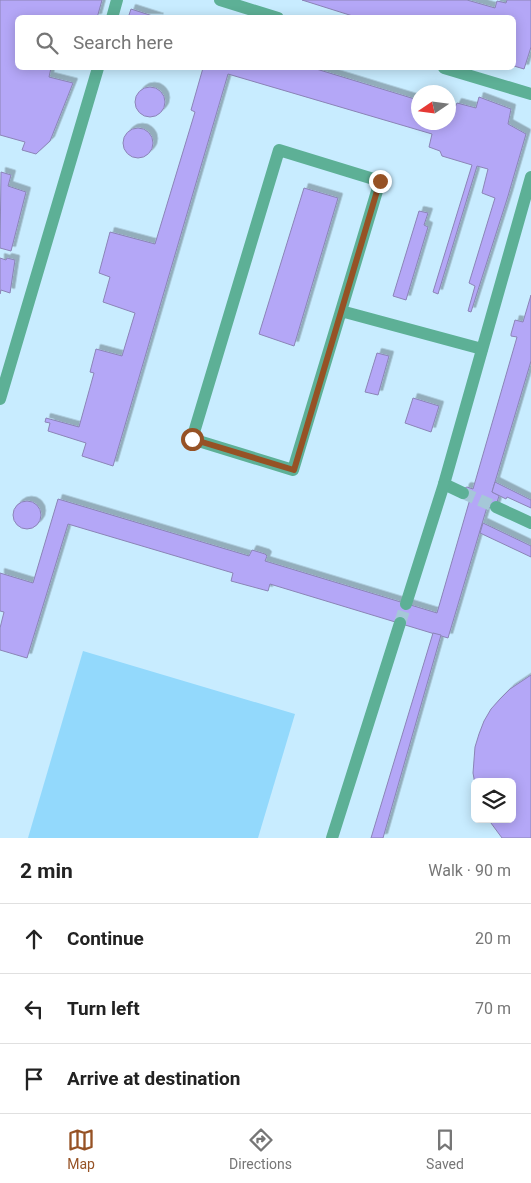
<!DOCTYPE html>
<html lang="en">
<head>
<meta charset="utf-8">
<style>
	:root { --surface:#fff; --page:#f2f2f2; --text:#222; --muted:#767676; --line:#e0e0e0; --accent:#965225 }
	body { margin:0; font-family:Roboto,sans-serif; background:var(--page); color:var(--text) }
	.controls { position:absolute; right:15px; bottom:15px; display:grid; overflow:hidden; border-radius:8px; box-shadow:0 2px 12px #0003 }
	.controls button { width:45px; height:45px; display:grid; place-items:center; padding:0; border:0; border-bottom:1px solid var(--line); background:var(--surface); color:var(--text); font:25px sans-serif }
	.compass { position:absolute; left:411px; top:85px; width:45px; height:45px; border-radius:50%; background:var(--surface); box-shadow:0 2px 12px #0003; rotate:257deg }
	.stop { position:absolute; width:15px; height:15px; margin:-11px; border:4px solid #965225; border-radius:50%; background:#fff }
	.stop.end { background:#965225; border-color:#fff; box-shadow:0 1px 5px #0008 }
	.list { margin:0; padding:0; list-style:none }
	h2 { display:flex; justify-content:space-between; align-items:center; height:65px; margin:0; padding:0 20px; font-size:21px }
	h2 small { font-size:16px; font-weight:400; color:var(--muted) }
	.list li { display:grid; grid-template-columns:32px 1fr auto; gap:15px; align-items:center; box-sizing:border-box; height:70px; padding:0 20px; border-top:1px solid var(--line) }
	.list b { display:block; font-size:19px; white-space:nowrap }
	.list em { font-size:16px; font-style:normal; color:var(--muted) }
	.icon { flex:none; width:28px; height:28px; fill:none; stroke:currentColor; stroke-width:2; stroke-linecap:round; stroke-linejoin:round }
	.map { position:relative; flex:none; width:531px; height:838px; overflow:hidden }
	.search { position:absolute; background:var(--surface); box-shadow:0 2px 12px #0003; left:15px; right:15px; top:15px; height:55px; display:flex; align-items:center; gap:12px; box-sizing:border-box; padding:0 18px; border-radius:8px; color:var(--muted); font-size:19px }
	.sheet { height:275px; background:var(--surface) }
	nav { display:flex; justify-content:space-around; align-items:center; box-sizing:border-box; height:70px; border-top:1px solid var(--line); background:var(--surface); font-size:14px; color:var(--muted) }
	nav a { display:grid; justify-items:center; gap:2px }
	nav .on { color:var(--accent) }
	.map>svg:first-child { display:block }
	.water { fill:#93d9fc }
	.building { fill:#b4a7f7; stroke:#8b84b6; filter:url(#shadow) }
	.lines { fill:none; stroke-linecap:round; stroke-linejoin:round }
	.minor-tunnel { stroke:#a5c7d8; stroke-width:12; stroke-dasharray:12 6; stroke-linecap:butt }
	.minor { stroke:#5db096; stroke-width:12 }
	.route { stroke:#965225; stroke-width:6 }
</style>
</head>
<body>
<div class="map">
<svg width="531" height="838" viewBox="0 0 531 838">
	<defs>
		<filter id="shadow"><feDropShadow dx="4.5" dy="-4.5" stdDeviation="0" flood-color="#0004"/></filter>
	</defs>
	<rect width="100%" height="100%" fill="#c8ecff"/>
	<path class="water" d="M 83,651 L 295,714 L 258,838 L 28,838 Z"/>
	<g class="building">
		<path d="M 0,0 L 102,0 L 97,18 L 18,18 L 18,68 L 51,68 L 49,77 L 73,83 L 50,141 L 36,154 L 22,150 L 25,142 L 0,135 Z"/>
		<path d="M 302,0 L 467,0 L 495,8 L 497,1 L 506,3 L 507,0 L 531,0 L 531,47 L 524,69 L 514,66 L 514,18 L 359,18 Z"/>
		<path d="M 131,9 L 159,18 L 128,18 Z"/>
		<path d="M 200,68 L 313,68 L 418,100 L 418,122 L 448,122 L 448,109 L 453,111 L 457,103 L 476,108 L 479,97 L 511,109 L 508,124 L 526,134 L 508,196 L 471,312 L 468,311 L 475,286 L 469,283 L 495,198 L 482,193 L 488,169 L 477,166 L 438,294 L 433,292 L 472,165 L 442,156 L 440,151 L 429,147 L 432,134 L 228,74 L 113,466 L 82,456 L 86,443 L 48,431 L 50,423 L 45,422 L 46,418 L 79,427 L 94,373 L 90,372 L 96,349 L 122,356 L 135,313 L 103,302 L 110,277 L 99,273 L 110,232 L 155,244 L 195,112 L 191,110 L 203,68 Z"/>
		<circle cx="150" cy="102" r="15"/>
		<circle cx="138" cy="143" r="15"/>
		<path d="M 1,172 L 11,175 L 8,186 L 26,192 L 11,251 L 0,248 Z"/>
		<path d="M 304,188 L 338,198 L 294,346 L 259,334 Z"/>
		<path d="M 419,211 L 428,213 L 424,225 L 428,227 L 406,300 L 393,296 Z"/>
		<path d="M 0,258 L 6,260 L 7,258 L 15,260 L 10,293 L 1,290 L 0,294 Z"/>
		<path d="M 531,295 L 531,361 L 492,492 L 498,495 L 499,496 L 495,508 L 493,508 L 487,507 L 448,638 L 270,584 L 268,591 L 231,581 L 233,573 L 68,524 L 27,658 L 0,650 L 0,628 L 4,612 L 0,611 L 0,573 L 33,583 L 58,499 L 249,556 L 252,550 L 265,554 L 267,556 L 265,561 L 437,613 L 470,499 L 463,497 L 465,488 L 467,487 L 473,489 L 517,337 L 511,336 L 511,334 L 515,320 L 523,322 Z"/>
		<path d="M 377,353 L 389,356 L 378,395 L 365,392 Z"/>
		<path d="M 413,398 L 439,406 L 431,432 L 405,423 Z"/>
		<path d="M 495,482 L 531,500 L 531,508 L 507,497 L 506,499 L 492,492 Z"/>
		<circle cx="27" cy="515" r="14"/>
		<path d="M 483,523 L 531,546 L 531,557 L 480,533 Z"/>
		<path d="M 433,633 L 441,635 L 383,838 L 371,838 Z"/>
		<path d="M 531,675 L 531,838 L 502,838 L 488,819 L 512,819 L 512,782 L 475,782 L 475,784 L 473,773 L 475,747 L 479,734 L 484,721 L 491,709 L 500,699 L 510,689 Z"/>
	</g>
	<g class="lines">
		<g class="minor-tunnel">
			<path d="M 463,493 L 496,507"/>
			<path d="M 400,623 L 406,604"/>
		</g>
		<g class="minor">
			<path d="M 220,0 L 278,18"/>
			<path d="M 112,18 L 117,0"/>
			<path d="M 444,68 L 531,94"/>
			<path d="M 341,311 L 380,181 L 279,150 L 192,439 L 293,470 L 341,311 L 482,349"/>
			<path d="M 0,399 L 98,68"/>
			<path d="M 444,484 L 463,493"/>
			<path d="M 496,507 L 531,523"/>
			<path d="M 406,604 L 444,484 L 531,177"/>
			<path d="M 332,838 L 400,623"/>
		</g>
	</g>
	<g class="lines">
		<path class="route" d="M 192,439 L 294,470 L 380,181"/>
	</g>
</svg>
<div class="controls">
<button><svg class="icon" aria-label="layers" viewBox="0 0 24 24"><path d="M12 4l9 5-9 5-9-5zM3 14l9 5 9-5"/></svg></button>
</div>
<svg class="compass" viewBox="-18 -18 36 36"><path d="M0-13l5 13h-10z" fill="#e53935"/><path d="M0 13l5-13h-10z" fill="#767676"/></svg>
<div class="stop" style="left:192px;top:439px"></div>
<div class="stop end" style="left:380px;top:181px"></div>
<div class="search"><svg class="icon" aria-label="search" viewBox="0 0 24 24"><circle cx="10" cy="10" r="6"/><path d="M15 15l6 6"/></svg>Search here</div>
</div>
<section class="sheet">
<h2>2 min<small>Walk · 90 m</small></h2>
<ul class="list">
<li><svg class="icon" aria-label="ahead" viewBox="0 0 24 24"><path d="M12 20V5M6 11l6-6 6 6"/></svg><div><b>Continue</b></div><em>20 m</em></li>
<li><svg class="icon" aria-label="left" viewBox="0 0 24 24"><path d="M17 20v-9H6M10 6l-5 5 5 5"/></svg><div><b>Turn left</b></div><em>70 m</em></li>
<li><svg class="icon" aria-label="arrive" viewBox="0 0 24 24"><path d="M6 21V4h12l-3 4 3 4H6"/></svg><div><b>Arrive at destination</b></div></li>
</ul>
</section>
<nav>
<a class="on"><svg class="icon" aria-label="map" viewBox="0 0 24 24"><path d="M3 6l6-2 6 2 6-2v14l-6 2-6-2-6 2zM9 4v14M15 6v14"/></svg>Map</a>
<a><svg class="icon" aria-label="directions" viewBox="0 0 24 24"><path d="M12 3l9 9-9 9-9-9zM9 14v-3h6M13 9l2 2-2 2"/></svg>Directions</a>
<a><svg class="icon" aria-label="saved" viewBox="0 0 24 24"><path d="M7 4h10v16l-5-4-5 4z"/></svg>Saved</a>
</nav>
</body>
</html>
